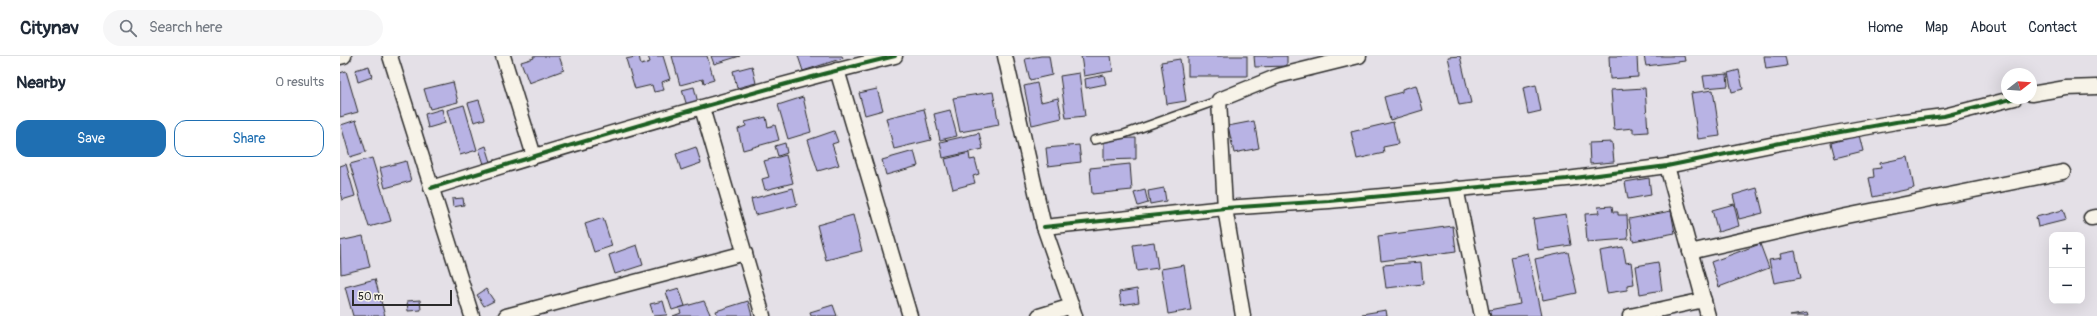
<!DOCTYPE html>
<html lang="en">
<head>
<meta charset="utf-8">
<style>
	:root { --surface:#fff; --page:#f6f6f7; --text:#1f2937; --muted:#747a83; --line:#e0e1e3; --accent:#1f6fb2 }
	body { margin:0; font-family:Pangolin,sans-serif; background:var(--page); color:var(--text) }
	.controls { position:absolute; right:12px; bottom:12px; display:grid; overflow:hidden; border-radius:8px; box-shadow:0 4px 16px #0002 }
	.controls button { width:36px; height:36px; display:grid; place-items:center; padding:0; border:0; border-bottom:1px solid var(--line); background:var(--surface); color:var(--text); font:20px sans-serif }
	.compass { position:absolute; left:1661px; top:12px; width:36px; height:36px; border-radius:50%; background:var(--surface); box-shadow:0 4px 16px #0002; rotate:73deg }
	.scale { position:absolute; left:12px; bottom:10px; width:100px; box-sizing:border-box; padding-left:4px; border:2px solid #2b2b2b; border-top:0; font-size:11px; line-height:14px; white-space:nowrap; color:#2b2b2b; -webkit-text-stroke:3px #f7f3e8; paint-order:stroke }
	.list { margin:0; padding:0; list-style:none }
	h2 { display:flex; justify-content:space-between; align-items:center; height:52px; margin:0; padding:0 16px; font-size:17px }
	h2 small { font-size:13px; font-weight:400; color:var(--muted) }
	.actions { display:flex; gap:8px; padding:12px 16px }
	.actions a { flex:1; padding:9px 0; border:1px solid var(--accent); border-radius:12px; text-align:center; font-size:14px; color:var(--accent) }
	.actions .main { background:var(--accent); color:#fff }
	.icon { flex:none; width:22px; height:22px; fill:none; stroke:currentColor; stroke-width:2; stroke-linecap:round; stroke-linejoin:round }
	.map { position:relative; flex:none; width:1757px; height:260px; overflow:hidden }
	header { display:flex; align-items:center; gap:24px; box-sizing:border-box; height:56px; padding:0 20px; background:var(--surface); border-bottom:1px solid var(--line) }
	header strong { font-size:19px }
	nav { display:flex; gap:22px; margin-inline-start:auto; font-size:14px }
	.search { width:280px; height:36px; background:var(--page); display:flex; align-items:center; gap:10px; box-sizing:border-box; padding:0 14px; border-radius:22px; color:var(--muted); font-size:15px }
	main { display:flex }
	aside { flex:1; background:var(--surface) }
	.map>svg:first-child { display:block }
	.building { fill:#b8b3e4; stroke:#2b2b2b }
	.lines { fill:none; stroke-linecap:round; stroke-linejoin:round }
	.lane-casing { stroke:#2b2b2b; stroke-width:10 }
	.street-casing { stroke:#2b2b2b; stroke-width:17 }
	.lane { stroke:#f7f3e8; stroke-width:7 }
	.street { stroke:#f7f3e8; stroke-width:14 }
	.cycleway-casing { stroke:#f7f3e8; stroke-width:6 }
	.cycleway { stroke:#1b5e20; stroke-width:4 }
</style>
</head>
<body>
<header>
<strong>Citynav</strong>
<div class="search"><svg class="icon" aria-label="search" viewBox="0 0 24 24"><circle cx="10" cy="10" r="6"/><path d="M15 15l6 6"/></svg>Search here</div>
<nav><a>Home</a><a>Map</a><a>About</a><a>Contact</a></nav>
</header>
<main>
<aside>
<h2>Nearby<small>0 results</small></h2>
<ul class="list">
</ul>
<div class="actions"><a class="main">Save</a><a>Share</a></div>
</aside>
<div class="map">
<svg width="1757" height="260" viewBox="0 0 1757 260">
	<rect width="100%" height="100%" fill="#e4e0e7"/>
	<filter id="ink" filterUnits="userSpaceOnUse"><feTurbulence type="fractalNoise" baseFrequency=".025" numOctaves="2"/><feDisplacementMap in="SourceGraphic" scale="8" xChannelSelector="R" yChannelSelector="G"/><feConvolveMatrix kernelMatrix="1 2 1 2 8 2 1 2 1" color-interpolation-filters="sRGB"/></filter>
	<g filter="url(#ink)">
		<g class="building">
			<path d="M 193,0 L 219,0 L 224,14 L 189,27 L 181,6 L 194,2 Z"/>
			<path d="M 299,0 L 301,9 L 310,6 L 308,0 L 323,0 L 330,23 L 322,26 L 324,34 L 314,36 L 312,29 L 295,33 L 286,3 Z"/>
			<path d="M 332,0 L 367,0 L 374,24 L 364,27 L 363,23 L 340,29 Z"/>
			<path d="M 371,0 L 400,0 L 374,8 Z"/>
			<path d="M 458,0 L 502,0 L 503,2 L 463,15 Z"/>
			<path d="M 701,0 L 709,0 L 712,19 L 690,24 L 685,3 Z"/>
			<path d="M 741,0 L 771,0 L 773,15 L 744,20 Z"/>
			<rect x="848" y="0" width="59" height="20"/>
			<path d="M 914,0 L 947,0 L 947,10 L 915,11 Z"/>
			<path d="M 1120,0 L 1131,47 L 1119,49 L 1108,1 Z"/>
			<path d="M 1269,0 L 1297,0 L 1298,21 L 1270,23 Z"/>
			<path d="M 1304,0 L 1344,0 L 1345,5 L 1306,10 Z"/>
			<path d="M 1424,0 L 1445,0 L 1447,10 L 1426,13 Z"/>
			<path d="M 840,3 L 846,45 L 827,48 L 821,6 Z"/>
			<path d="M 29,10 L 32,21 L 18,26 L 15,14 Z"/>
			<path d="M 412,10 L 416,27 L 397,32 L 393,15 Z"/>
			<path d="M 1399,14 L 1403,33 L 1392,36 L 1388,17 Z"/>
			<path d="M 6,15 L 18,56 L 0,61 L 0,17 Z"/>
			<path d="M 739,17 L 745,60 L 726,62 L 720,20 Z"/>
			<path d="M 1387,18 L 1388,30 L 1365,32 L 1363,20 Z"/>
			<path d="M 764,19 L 766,28 L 746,32 L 745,23 Z"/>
			<path d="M 113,26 L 118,46 L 90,53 L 84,33 Z"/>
			<path d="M 697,27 L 701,46 L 718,42 L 722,62 L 692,69 L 684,30 Z"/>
			<path d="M 1076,29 L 1083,54 L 1050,64 L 1044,41 L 1062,36 L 1062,33 Z"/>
			<path d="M 1196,29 L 1201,55 L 1188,58 L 1183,32 Z"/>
			<path d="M 354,31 L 358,47 L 347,50 L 342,34 Z"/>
			<path d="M 1305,32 L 1308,76 L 1293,77 L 1293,72 L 1274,74 L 1271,34 Z"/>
			<path d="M 537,33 L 543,54 L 525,59 L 519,37 Z"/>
			<path d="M 1373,34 L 1380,80 L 1358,83 L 1351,37 Z"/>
			<path d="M 653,36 L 659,69 L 620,76 L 613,42 Z"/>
			<path d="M 463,41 L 471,76 L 448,83 L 438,49 Z"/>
			<path d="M 139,44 L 145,63 L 134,66 L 128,47 Z"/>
			<path d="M 124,49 L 137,94 L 120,99 L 107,54 Z"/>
			<path d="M 102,53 L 105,67 L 88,72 L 85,58 Z"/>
			<path d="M 584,53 L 591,84 L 554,93 L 546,62 Z"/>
			<path d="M 610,54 L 617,80 L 600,84 L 594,58 Z"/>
			<path d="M 426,61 L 428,71 L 435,69 L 439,84 L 403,94 L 398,73 L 406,70 L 405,66 Z"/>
			<path d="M 16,64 L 26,96 L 10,101 L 1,69 Z"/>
			<path d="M 914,65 L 919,92 L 894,97 L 888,70 Z"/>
			<path d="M 1053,66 L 1058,88 L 1043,91 L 1044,97 L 1017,103 L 1011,76 Z"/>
			<path d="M 494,75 L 498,86 L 492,88 L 499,109 L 478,115 L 468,84 Z"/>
			<path d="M 639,77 L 643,93 L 603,102 L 600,86 Z"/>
			<path d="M 1519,79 L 1523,95 L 1495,102 L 1491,87 Z"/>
			<path d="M 796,82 L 796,103 L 764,104 L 764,83 Z"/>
			<path d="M 1272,86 L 1274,106 L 1250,108 L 1249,87 Z"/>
			<path d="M 445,87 L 447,97 L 438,100 L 435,90 Z"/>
			<path d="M 739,89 L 741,106 L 708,110 L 706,92 Z"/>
			<path d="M 146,90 L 151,106 L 144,108 L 139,93 Z"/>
			<path d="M 356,91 L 361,107 L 341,114 L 336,98 Z"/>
			<path d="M 574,95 L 578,110 L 546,119 L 542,104 Z"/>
			<path d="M 629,97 L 630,104 L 635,103 L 639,118 L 633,120 L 635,127 L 613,133 L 605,103 Z"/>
			<path d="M 446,99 L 453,127 L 425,134 L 422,123 L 429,121 L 424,105 Z"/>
			<path d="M 1568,101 L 1574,132 L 1533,141 L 1529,122 L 1534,121 L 1533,113 L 1541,112 L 1540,107 Z"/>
			<path d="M 32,102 L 51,165 L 29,171 L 10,108 Z"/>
			<path d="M 66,105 L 71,125 L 45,132 L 40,112 Z"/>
			<path d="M 6,108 L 15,140 L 2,144 L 0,136 L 0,110 Z"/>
			<path d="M 790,108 L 792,134 L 752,138 L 750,112 Z"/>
			<path d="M 1309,122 L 1311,139 L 1288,143 L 1285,126 Z"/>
			<path d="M 453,132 L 457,149 L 415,159 L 411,143 Z"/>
			<path d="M 824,132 L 826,145 L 810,148 L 808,135 Z"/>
			<path d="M 1417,132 L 1423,157 L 1399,163 L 1393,139 Z"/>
			<path d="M 805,134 L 808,147 L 798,150 L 794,137 Z"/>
			<path d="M 123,142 L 124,149 L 113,151 L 112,143 Z"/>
			<path d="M 1394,148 L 1399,170 L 1378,176 L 1372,154 Z"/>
			<path d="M 1272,150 L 1273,156 L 1278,156 L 1278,159 L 1287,159 L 1288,183 L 1247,186 L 1245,158 L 1259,157 L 1258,151 Z"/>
			<path d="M 1723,154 L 1726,164 L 1698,171 L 1696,161 Z"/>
			<path d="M 1331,155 L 1335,177 L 1293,185 L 1289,163 Z"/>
			<path d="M 1226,158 L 1231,189 L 1198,194 L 1193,163 Z"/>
			<path d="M 513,159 L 522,195 L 486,204 L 477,169 Z"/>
			<path d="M 263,162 L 272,190 L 254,196 L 245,168 Z"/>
			<path d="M 1113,170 L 1116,195 L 1041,205 L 1038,180 Z"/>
			<path d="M 23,180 L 30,211 L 1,218 L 0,185 Z"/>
			<path d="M 814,186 L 818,212 L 797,215 L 793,189 Z"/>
			<path d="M 1420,188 L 1429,212 L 1379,231 L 1371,206 Z"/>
			<path d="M 297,189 L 303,209 L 275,218 L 269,199 Z"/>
			<path d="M 1283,191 L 1286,207 L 1291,206 L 1294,228 L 1287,229 L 1287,234 L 1267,237 L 1260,195 Z"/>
			<path d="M 1455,195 L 1461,222 L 1434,227 L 1429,204 L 1441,202 L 1440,198 Z"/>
			<path d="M 1228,196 L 1237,237 L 1203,244 L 1195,203 Z"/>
			<path d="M 1188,197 L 1201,260 L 1151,260 L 1149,254 L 1180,248 L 1171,201 Z"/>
			<path d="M 1081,206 L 1083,228 L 1046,232 L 1043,209 Z"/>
			<path d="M 1318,206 L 1322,234 L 1300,238 L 1296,210 Z"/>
			<path d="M 844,209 L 851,254 L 828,258 L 821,213 Z"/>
			<path d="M 35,223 L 45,260 L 13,260 L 5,231 Z"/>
			<path d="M 339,232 L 345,250 L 332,254 L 326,236 Z"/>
			<path d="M 146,233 L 154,245 L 144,250 L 137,239 Z"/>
			<path d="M 797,233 L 799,246 L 781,249 L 779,236 Z"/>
			<path d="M 80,244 L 81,254 L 68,255 L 67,245 Z"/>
			<path d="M 323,245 L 327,259 L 314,260 L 310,248 Z"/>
			<path d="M 364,245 L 371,260 L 333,260 L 341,257 L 339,252 Z"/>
			<path d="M 408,245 L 412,260 L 378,260 L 376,255 Z"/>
			<path d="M 493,249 L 497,260 L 471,260 L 470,256 Z"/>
			<path d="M 1046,254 L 1047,260 L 1023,260 L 1022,258 Z"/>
			<path d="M 1467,257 L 1468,260 L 1450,260 Z"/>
		</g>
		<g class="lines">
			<defs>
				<path id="lane" d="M 754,84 L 784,78 L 879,44"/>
				<g id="street">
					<path d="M 50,0 L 132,260"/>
					<path d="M 163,0 L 194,100"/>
					<path d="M 665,0 L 704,171 L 735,260"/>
					<path d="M 0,1 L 4,0"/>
					<path d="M 497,14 L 570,260"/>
					<path d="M 1691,38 L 1726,32 L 1757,31"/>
					<path d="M 362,52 L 423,260"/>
					<path d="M 1327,110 L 1368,260"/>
					<path d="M 91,132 C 245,84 399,38 555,0"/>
					<path d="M 1116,132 L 1142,260"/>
					<path d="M 1751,162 L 1757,161"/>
					<path d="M 704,171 L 885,152 L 989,145 L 1227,123 L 1327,110 L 1445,86 L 1556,66 L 1604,60 L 1675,42"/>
					<path d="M 1350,196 L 1506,160 L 1723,116"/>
					<path d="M 166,260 L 405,197"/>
					<path d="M 699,260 L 732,250"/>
					<path d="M 903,260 L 885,152 L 879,44 L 938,20 L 1019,0"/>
					<path d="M 1290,260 L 1364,244"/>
				</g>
			</defs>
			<use href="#lane" class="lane-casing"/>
			<use href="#street" class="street-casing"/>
			<use href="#lane" class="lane"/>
			<use href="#street" class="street"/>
			<defs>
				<g id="cycleway">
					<path d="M 91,132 C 245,84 399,38 555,0"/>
					<path d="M 704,171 L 885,152 L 989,145 L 1227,123 L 1327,110 L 1445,86 L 1556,66 L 1604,60 L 1675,42"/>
				</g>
			</defs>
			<use href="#cycleway" class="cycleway-casing"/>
			<use href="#cycleway" class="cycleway"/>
		</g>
	</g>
</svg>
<div class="controls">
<button>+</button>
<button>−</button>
</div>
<svg class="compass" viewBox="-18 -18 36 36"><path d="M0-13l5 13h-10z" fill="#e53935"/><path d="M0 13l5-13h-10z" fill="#747a83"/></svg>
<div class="scale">50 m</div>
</div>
</main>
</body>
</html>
